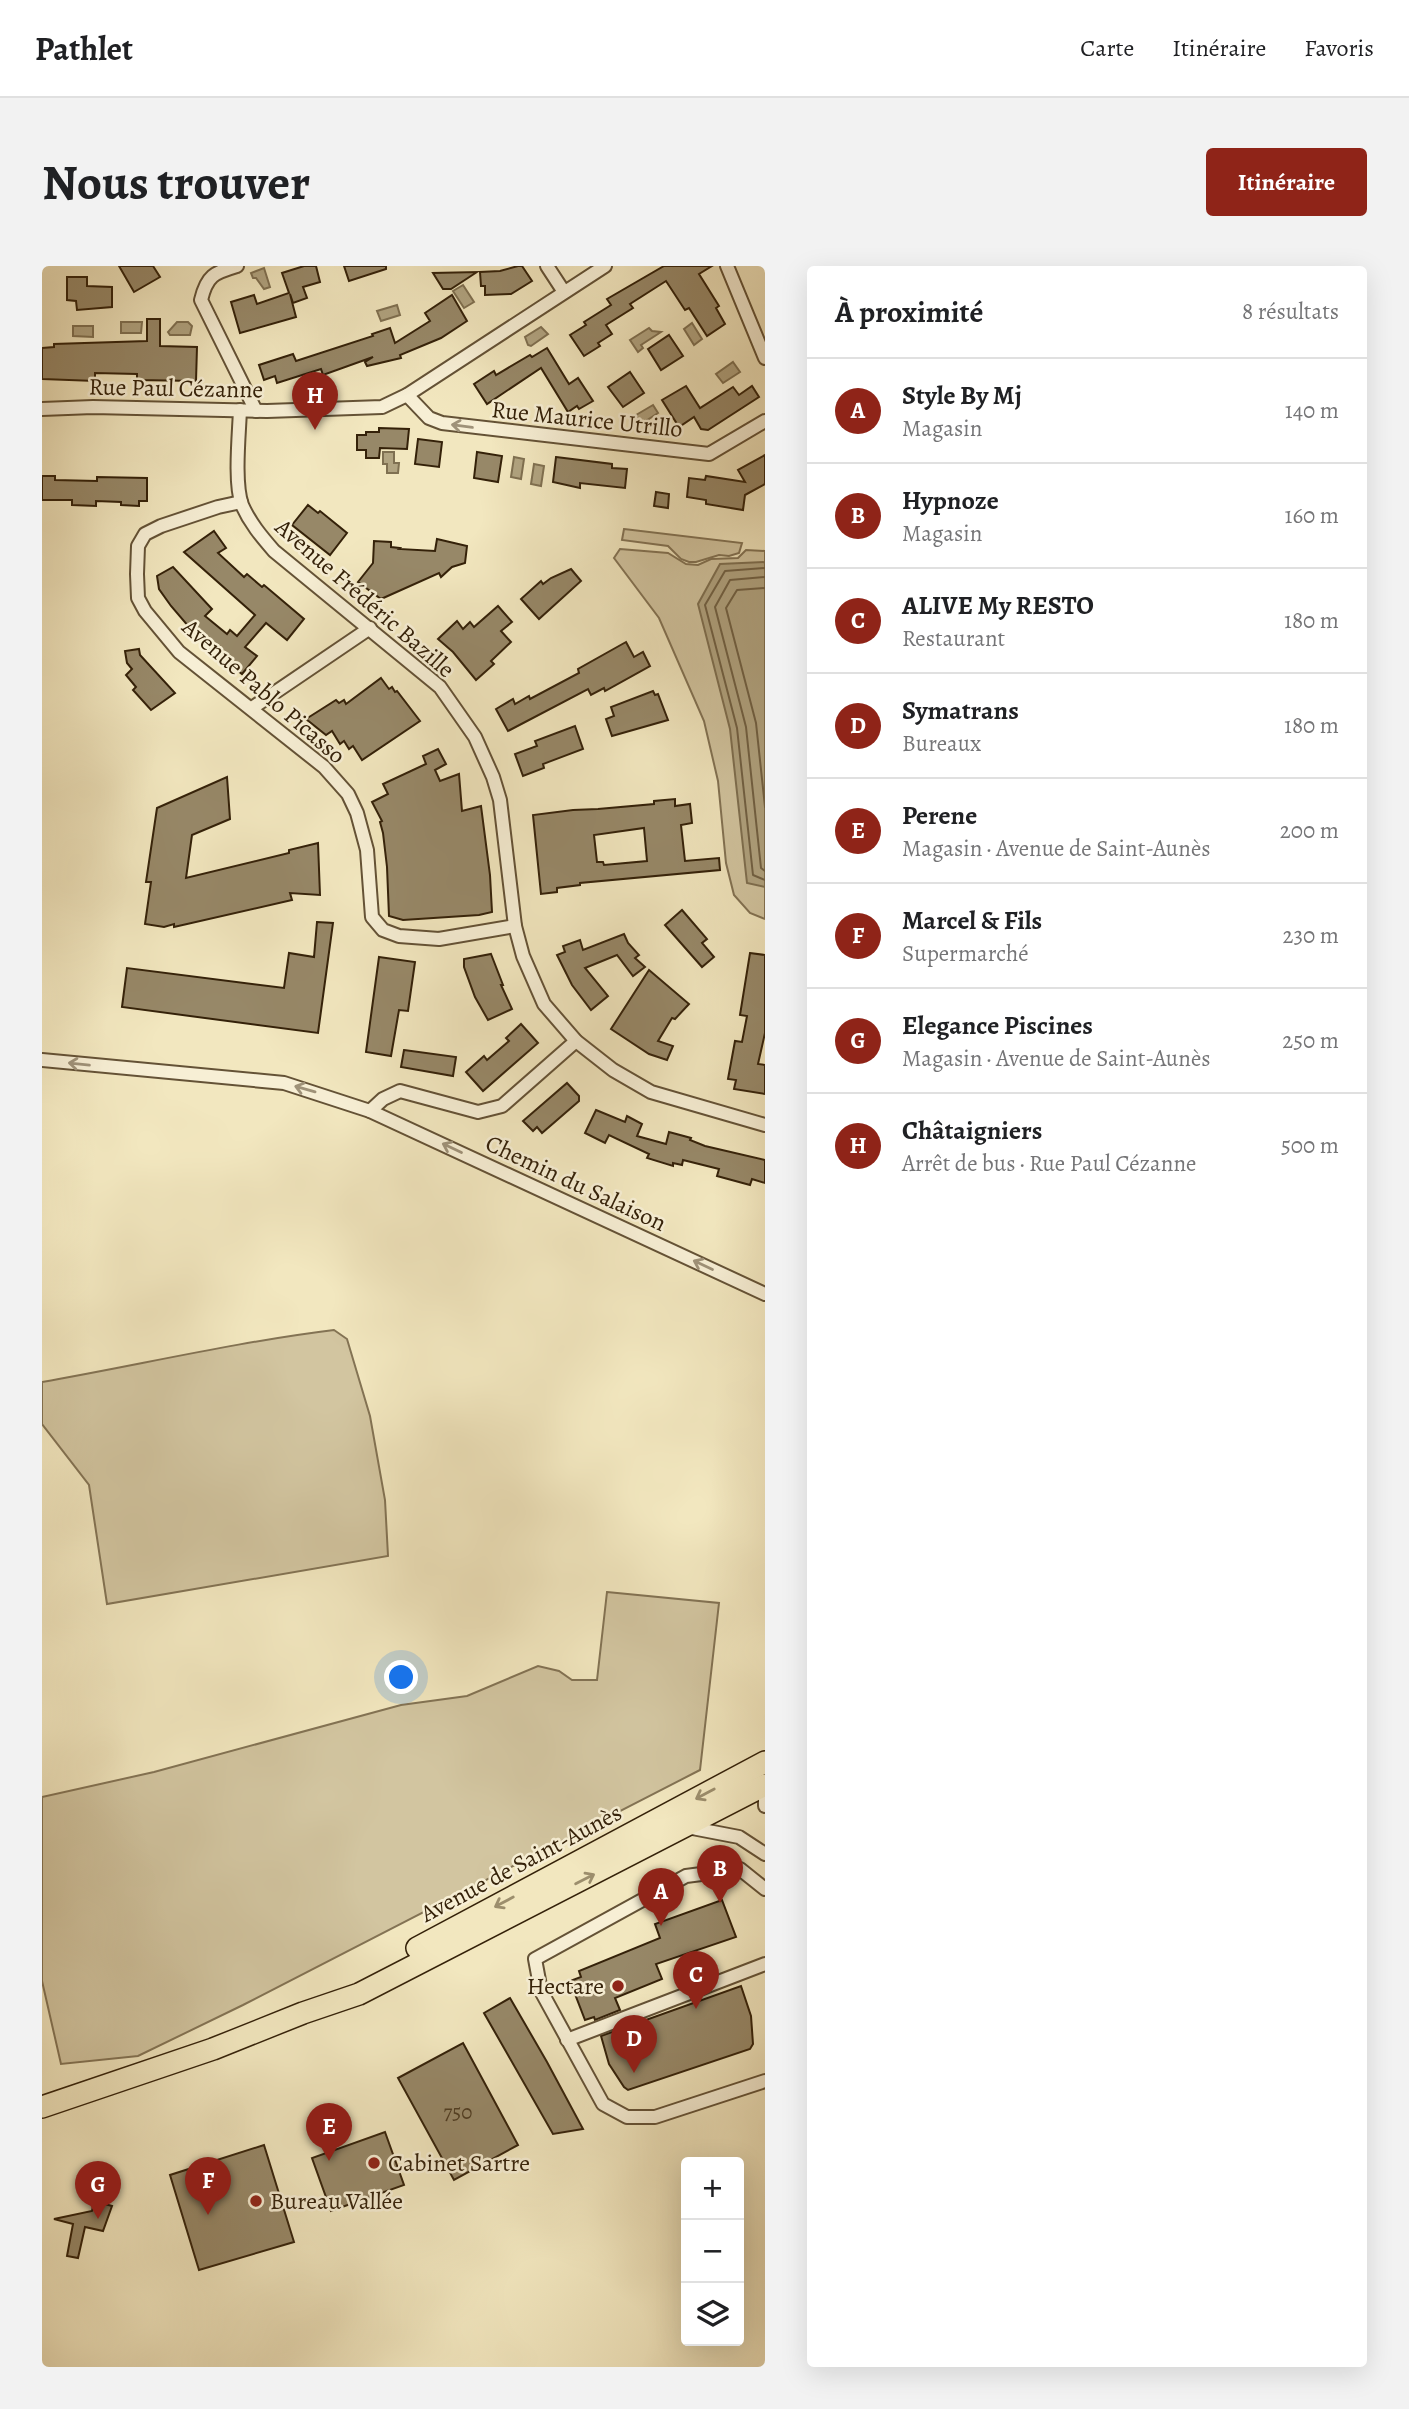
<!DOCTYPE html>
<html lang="fr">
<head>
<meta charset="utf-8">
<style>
	:root { --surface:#fff; --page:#f2f2f2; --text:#202124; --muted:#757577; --line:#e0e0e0; --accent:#8f2418 }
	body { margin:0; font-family:Alegreya,serif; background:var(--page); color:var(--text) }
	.controls { position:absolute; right:21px; bottom:21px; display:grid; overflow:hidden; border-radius:7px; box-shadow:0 7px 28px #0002 }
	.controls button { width:63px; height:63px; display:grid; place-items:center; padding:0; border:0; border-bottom:2px solid var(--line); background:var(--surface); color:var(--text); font:35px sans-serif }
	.you { position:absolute; left:360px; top:1412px; width:24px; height:24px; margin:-18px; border:5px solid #fff; border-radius:50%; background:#1a73e8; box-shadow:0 0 0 10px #1a73e833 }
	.badge { display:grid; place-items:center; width:46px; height:46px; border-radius:50%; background:var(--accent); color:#fff; font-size:23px; font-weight:700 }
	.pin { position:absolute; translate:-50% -58px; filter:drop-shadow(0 2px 4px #0008) }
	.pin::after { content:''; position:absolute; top:37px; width:24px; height:21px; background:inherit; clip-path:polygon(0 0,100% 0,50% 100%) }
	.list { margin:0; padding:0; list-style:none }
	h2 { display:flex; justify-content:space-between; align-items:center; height:91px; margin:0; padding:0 28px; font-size:30px }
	h2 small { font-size:23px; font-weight:400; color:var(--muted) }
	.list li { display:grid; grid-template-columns:46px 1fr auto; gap:21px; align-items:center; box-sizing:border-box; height:105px; padding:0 28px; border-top:2px solid var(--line) }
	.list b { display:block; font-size:26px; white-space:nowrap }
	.list p { margin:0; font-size:23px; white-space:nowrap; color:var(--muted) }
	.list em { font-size:23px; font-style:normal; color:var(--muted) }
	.icon { flex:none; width:38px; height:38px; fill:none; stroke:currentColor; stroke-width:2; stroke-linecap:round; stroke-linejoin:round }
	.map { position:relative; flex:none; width:723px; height:2101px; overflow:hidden; border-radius:7px }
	header { display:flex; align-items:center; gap:42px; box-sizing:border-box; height:98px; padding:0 35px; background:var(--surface); border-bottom:2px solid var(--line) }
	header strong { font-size:33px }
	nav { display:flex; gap:38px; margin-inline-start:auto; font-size:24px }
	.intro { display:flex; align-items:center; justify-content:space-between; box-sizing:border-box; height:168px; padding:0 42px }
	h1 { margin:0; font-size:49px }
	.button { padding:18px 32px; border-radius:7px; background:var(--accent); color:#fff; font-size:24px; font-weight:700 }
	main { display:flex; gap:42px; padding:0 42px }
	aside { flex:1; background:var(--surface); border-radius:7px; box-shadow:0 7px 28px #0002 }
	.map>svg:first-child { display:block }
	.green { fill:#d2c5a0; stroke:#837354; stroke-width:2 }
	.water { fill:#b1a481; stroke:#7f7051; stroke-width:2 }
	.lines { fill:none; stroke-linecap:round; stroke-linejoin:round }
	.shore { stroke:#726245; stroke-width:2 }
	.building { fill:#978868; stroke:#342109; stroke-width:2; fill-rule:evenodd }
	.street-casing { stroke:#645236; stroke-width:16 }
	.primary-casing { stroke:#342109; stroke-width:24 }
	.street { stroke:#f7efd5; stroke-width:12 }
	.primary { stroke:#f2e7bf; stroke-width:21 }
	.oneway { stroke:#9f9279 }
	.oneway2 { stroke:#9c8e6d }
	.poi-dot { fill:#8f2418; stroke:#f7efd5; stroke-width:2.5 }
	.labels { text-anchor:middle; stroke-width:5; stroke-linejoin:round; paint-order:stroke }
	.number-label { font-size:21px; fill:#4d3b21 }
	.street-label { font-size:24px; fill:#342109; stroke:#f7efd5 }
	.poi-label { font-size:24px; fill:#342109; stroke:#f7efd5; text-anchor:start }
</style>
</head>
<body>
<header>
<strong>Pathlet</strong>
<nav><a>Carte</a><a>Itinéraire</a><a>Favoris</a></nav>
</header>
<div class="intro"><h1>Nous trouver</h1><a class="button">Itinéraire</a></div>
<main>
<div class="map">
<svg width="723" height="2101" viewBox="0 0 723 2101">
	<rect width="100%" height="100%" fill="#f2e7bf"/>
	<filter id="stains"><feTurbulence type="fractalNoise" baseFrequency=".00286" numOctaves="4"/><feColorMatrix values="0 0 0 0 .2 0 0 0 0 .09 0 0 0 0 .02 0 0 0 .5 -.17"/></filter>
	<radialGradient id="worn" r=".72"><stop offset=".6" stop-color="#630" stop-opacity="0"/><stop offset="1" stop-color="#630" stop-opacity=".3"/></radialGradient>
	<g class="green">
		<path d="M 582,263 L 700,277 L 697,287 L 687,290 L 677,289 L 654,296 L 647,296 L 639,293 L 626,280 L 580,274 Z"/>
		<path d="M 578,283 L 626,287 L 644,298 L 656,299 L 669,293 L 696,292 L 704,284 L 723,285 L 723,653 L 708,647 L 692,629 L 684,597 L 676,515 L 662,455 L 617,352 L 572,292 Z"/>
		<path d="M 292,1064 L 305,1073 L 328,1150 L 343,1234 L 346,1290 L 65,1338 L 47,1219 L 0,1158 L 0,1116 C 97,1099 194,1076 292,1064 Z"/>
		<path d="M 565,1326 L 677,1337 L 658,1504 L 201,1739 L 96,1790 L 19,1798 L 0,1715 L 0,1531 L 112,1506 L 359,1439 L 425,1430 L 496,1400 L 517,1405 L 530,1414 L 555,1414 Z"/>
	</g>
	<g class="water">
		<path d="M 222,2 L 228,21 L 222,23 L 214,12 L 211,12 L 209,7 Z"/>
		<path d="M 421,19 L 432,36 L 422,42 L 411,25 Z"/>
		<path d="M 355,39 L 358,49 L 339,55 L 335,45 Z"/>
		<path d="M 79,56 L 100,56 L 99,67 L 79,67 Z"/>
		<path d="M 135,56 L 146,56 L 150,60 L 148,69 L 128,69 L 126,66 Z"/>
		<path d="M 650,57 L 660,73 L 652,79 L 642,63 Z"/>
		<path d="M 31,60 L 51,60 L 51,71 L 31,70 Z"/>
		<path d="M 499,61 L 506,68 L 489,80 L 486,79 L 483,71 Z"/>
		<path d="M 607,62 L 610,65 L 619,66 L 599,79 L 601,82 L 596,86 L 588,74 Z"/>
		<path d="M 691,96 L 698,106 L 681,117 L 674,108 Z"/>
		<path d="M 611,139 L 616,147 L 599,158 L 594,149 Z"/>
		<path d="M 341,186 L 352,186 L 352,197 L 357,197 L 356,207 L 345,207 L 345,198 L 341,198 Z"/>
		<path d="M 472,191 L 482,193 L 479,213 L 469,211 Z"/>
		<path d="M 492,198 L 502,200 L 499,220 L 489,218 Z"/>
		<path d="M 723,296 L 723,621 L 705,617 L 688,463 L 656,338 L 678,298 Z"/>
	</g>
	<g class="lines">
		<g class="shore">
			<path d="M 723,302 L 683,305 L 663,339 L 695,462 L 711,609 L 723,614"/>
			<path d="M 723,311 L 688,314 L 673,341 L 704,461 L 719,602 L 723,605"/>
			<path d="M 723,322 L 695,324 L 684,342 L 714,457 L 723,541"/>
		</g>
	</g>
	<g class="building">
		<path d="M 77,0 L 111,0 L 118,11 L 92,26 Z"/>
		<path d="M 262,0 L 274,0 L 278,16 L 261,21 L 265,32 L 251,37 L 248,28 L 254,51 L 198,67 L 189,36 L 212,29 L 215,38 L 247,27 L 240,7 Z"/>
		<path d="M 302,0 L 344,0 L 344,3 L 307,15 Z"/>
		<path d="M 476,0 L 480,0 L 490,15 L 469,28 L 443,29 L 443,20 L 439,20 L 438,6 L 458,5 Z"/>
		<path d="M 622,0 L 670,0 L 657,8 L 677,40 L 674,42 L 683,58 L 665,70 L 647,42 L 643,44 L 624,15 L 588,38 L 591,42 L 564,59 L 570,68 L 556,77 L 558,80 L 542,90 L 528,69 L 544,59 L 542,56 L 569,39 L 565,33 Z"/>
		<path d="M 435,6 L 409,23 L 401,23 L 391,7 Z"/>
		<path d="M 25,11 L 45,11 L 45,20 L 70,21 L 70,41 L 35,44 L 34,35 L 25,34 Z"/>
		<path d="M 410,29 L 425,55 L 399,72 L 358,89 L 359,92 L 325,100 L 323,96 L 331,91 L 281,109 L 279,103 L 235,117 L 233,110 L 222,114 L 217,99 L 251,88 L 254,95 L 331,70 L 330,68 L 348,62 L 353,77 L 388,55 L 383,47 Z"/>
		<path d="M 105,53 L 118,53 L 118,80 L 155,81 L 154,115 L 95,114 L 95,108 L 53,107 L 53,115 L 0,113 L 0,82 L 12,81 L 12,78 L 105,75 Z"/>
		<path d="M 627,69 L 641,90 L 619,104 L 606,83 Z"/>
		<path d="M 505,82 L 527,118 L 536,112 L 551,135 L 537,143 L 535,140 L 526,146 L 499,102 L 445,138 L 432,118 L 452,105 L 454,109 L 488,89 L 490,91 Z"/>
		<path d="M 588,106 L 602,127 L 581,141 L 566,121 Z"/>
		<path d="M 644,120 L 658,142 L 691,121 L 697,129 L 710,120 L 717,131 L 666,164 L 659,163 L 652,151 L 637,161 L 620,134 Z"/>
		<path d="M 337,162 L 367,163 L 365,183 L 338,182 L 337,192 L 324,192 L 324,184 L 315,184 L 315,169 L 324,169 L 324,166 L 337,166 Z"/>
		<path d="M 376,173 L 400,176 L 397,201 L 373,198 Z"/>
		<path d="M 435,186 L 460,190 L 456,216 L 432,212 Z"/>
		<path d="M 723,189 L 723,218 L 703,229 L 701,244 L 664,238 L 664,234 L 645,231 L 647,212 L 663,214 L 664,210 L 703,216 L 696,204 Z"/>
		<path d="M 514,191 L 570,198 L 570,202 L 585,203 L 583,222 L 538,217 L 538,222 L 511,216 Z"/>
		<path d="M 0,210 L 13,210 L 13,214 L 55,215 L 55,211 L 105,212 L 105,235 L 97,235 L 97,240 L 79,239 L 79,236 L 54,235 L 54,240 L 30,239 L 30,234 L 0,234 Z"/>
		<path d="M 614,226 L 627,228 L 626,242 L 612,240 Z"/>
		<path d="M 266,239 L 276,247 L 278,245 L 305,267 L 288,289 L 250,259 Z"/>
		<path d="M 172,265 L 184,282 L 176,287 L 202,311 L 205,308 L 220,321 L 222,319 L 262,353 L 245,374 L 224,357 L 203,381 L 215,390 L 200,408 L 159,375 L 129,340 L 117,323 L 115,310 L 131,301 L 170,343 L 163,350 L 185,368 L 188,364 L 195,370 L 213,349 L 142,286 Z"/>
		<path d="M 395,273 L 425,280 L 423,297 L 410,301 L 399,311 L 397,307 L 339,333 L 316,316 L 331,297 L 332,275 L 349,276 L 349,281 L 358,282 L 357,283 L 393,285 Z"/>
		<path d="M 529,303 L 539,315 L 497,353 L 479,333 L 499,315 L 501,318 L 509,312 Z"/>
		<path d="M 456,340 L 470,356 L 459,365 L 469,376 L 449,395 L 452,398 L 434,414 L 411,386 L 396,373 L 415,355 L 421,363 L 428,356 L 432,361 Z"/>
		<path d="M 584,376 L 592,391 L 601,386 L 608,400 L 563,425 L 562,422 L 549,429 L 546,423 L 466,465 L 454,443 L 471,433 L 473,438 L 487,430 L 488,433 L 537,407 L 536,403 Z"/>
		<path d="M 97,383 L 98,389 L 133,427 L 109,444 L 91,424 L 94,421 L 84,409 L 90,403 L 85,397 L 83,385 Z"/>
		<path d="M 339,412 L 347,423 L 350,421 L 353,426 L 355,425 L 378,455 L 320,494 L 311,480 L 307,483 L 302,475 L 298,478 L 290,465 L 284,469 L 264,453 L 294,434 L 297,437 L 302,434 L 304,438 Z"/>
		<path d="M 611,425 L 613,429 L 616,428 L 626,454 L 570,470 L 564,453 L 572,450 L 569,441 Z"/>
		<path d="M 533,460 L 541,483 L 501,498 L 502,502 L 481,510 L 473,488 L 495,480 L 493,475 Z"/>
		<path d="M 396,483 L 404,498 L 393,504 L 398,515 L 417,508 L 420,545 L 439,540 L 448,609 L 450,646 L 437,649 L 361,654 L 347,650 L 345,601 L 341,567 L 338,556 L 340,555 L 330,536 L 346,528 L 341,518 L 384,498 L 381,490 Z"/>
		<path d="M 185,511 L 188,553 L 150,569 L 144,612 L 247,587 L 247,584 L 276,577 L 278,629 L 248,627 L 250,634 L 132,661 L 132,658 L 122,661 L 103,658 L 109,616 L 104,616 L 115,542 Z"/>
		<path d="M 633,533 L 633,540 L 648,538 L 650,557 L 639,559 L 643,595 L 677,592 L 678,604 L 538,617 L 538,619 L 515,622 L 515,626 L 499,628 L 491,549 L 531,544 L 556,543 L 612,538 L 612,535 ZM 602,562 L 605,595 L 562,599 L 561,596 L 555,596 L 552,569 Z"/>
		<path d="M 640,644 L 665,673 L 660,677 L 672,691 L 660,701 L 623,659 Z"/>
		<path d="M 275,656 L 291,657 L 276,767 L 80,741 L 85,702 L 242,722 L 247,687 L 272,691 Z"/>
		<path d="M 582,668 L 586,677 L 597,689 L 593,692 L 603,701 L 591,710 L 575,689 L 543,702 L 566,730 L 549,744 L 530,719 L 515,689 L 523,686 L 521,680 L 538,674 L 541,684 Z"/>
		<path d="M 708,687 L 723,689 L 723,767 L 716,798 L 723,799 L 723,828 L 692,823 L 694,814 L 686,813 L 693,775 L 700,776 L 705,750 L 698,749 Z"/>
		<path d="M 449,688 L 461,719 L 459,719 L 470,743 L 446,754 L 433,731 L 422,701 L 422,693 Z"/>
		<path d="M 337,691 L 373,696 L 366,745 L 357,744 L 349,790 L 324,786 Z"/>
		<path d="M 607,704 L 647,738 L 633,753 L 630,752 L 616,775 L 631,780 L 625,794 L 607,788 L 569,763 Z"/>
		<path d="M 479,758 L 496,777 L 441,825 L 424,806 L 442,790 L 445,794 L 467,775 L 464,772 Z"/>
		<path d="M 362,784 L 414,791 L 411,810 L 359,801 Z"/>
		<path d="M 525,817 L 537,830 L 537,835 L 500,867 L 495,861 L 491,865 L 481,855 Z"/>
		<path d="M 554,844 L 583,856 L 585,850 L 600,858 L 595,870 L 624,878 L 627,866 L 649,872 L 648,874 L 663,880 L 723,894 L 723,917 L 710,913 L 708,919 L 675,910 L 677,903 L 641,894 L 640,899 L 631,897 L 631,900 L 605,892 L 607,888 L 567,869 L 563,877 L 543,867 Z"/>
		<path d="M 680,1634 L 694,1671 L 614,1698 L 620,1713 L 573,1732 L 578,1744 L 553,1754 L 552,1751 L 543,1754 L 528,1715 L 539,1711 L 537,1705 L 618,1672 L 613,1658 Z"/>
		<path d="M 699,1720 L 709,1750 L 711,1778 L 708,1783 L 586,1824 L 582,1821 L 567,1798 L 559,1770 Z"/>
		<path d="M 468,1732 L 505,1796 L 541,1863 L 511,1868 L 442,1747 Z"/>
		<path d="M 421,1777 L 476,1879 L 412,1914 L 356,1812 Z"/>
		<path d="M 343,1866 L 362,1919 L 289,1945 L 270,1892 Z"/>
		<path d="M 222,1879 L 252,1976 L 157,2004 L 128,1909 Z"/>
		<path d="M 52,1935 L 70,1940 L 61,1965 L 43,1961 L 36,1992 L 25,1990 L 31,1958 L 12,1953 L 50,1945 Z"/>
	</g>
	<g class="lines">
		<defs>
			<g id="street">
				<path d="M 195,0 C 172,7 165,9 159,34 L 214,145"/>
				<path d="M 505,0 L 522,26"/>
				<path d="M 685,0 L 723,92"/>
				<path d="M 365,129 L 387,152 L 400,157 L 667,188 L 723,155"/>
				<path d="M 0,143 L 51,141 L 225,145 L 340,141 L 365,129 L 563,0"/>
				<path d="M 198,144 C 197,169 192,217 200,239 C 208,257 219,270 232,285 L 398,421 L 433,471 L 451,511 L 458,534 L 473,660 L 481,690 L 502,738 L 534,775 L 571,804 L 609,826 L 723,859"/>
				<path d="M 199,236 L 176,241 L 119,260 L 103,268 L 96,280 L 95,308 L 96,332 L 103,345 L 137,386 L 282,501 L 306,528 L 315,547 L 325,584 L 330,651 L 341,664 L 357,670 L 397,673 L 473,660"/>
				<path d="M 210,442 L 328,362"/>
				<path d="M 0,794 L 242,817 L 328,845 L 723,1028"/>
				<path d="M 328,845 L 341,833 L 358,825 L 436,846 L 460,840 L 534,775"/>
				<path d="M 723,1516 L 723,1540"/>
				<path d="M 645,1561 L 697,1571 L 723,1588"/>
				<path d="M 723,1623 L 698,1603 L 644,1610 L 493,1693 L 499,1725 L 561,1838 L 585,1851 L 613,1851 L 723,1815"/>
				<path d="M 525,1774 L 723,1698"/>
			</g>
			<g id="primary">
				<path d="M 375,1682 L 723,1496"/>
				<path d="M 0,1841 L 171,1783 L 261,1747 L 317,1728 L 723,1519"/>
			</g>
		</defs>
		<use href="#street" class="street-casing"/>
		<use href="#primary" class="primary-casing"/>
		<use href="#street" class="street"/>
		<use href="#primary" class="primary"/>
	</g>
	<defs><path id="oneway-shaft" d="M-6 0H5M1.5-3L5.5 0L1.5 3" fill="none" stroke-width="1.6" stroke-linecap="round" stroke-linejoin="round" transform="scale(1.75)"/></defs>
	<g class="oneway">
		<use href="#oneway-shaft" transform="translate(420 160) rotate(-172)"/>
		<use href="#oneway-shaft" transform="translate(37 798) rotate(-174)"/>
		<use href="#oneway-shaft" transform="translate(263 823) rotate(-164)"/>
		<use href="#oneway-shaft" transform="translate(410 882) rotate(-155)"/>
		<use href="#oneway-shaft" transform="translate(661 999) rotate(-155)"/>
	</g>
	<g class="oneway2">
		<use href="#oneway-shaft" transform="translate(663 1528) rotate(152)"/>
		<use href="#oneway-shaft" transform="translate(543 1613) rotate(-27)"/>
		<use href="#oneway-shaft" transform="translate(462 1636) rotate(152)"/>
	</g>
	<g class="poi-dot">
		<circle cx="576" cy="1720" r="7"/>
		<circle cx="332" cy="1897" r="7"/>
		<circle cx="214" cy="1935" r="7"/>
	</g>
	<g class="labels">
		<g class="number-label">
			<text x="416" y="1853">750</text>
		</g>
		<g class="street-label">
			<text transform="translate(134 122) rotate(1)" y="8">Rue Paul Cézanne</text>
			<text transform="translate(545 153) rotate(6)" y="8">Rue Maurice Utrillo</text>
			<text transform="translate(323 332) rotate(41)" y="8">Avenue Frédéric Bazille</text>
			<text transform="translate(222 425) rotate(41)" y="8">Avenue Pablo Picasso</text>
			<text transform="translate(534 917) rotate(25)" y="8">Chemin du Salaison</text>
			<text transform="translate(479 1597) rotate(-28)" y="8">Avenue de Saint-Aunès</text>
		</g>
		<g class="poi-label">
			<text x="562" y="1728" text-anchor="end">Hectare</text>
			<text x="346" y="1905">Cabinet Sartre</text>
			<text x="228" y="1943">Bureau Vallée</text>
		</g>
	</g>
	<rect width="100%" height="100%" filter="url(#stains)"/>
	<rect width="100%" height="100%" fill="url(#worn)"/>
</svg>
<div class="controls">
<button>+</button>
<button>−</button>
<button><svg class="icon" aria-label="layers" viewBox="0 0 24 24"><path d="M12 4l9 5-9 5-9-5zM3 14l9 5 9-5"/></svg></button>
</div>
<div class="you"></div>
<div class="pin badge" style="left:619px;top:1660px">A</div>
<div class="pin badge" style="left:678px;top:1637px">B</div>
<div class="pin badge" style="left:654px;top:1743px">C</div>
<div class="pin badge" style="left:592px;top:1807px">D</div>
<div class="pin badge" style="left:287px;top:1895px">E</div>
<div class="pin badge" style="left:166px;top:1949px">F</div>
<div class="pin badge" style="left:56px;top:1953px">G</div>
<div class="pin badge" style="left:273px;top:164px">H</div>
</div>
<aside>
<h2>À proximité<small>8 résultats</small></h2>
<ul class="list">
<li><span class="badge">A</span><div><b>Style By Mj</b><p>Magasin</p></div><em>140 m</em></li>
<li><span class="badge">B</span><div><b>Hypnoze</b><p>Magasin</p></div><em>160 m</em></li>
<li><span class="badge">C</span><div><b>ALIVE My RESTO</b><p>Restaurant</p></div><em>180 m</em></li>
<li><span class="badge">D</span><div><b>Symatrans</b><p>Bureaux</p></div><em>180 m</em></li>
<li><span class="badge">E</span><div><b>Perene</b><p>Magasin · Avenue de Saint-Aunès</p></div><em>200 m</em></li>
<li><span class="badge">F</span><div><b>Marcel &amp; Fils</b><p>Supermarché</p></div><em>230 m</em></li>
<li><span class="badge">G</span><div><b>Elegance Piscines</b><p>Magasin · Avenue de Saint-Aunès</p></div><em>250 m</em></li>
<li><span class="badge">H</span><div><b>Châtaigniers</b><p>Arrêt de bus · Rue Paul Cézanne</p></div><em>500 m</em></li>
</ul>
</aside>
</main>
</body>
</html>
